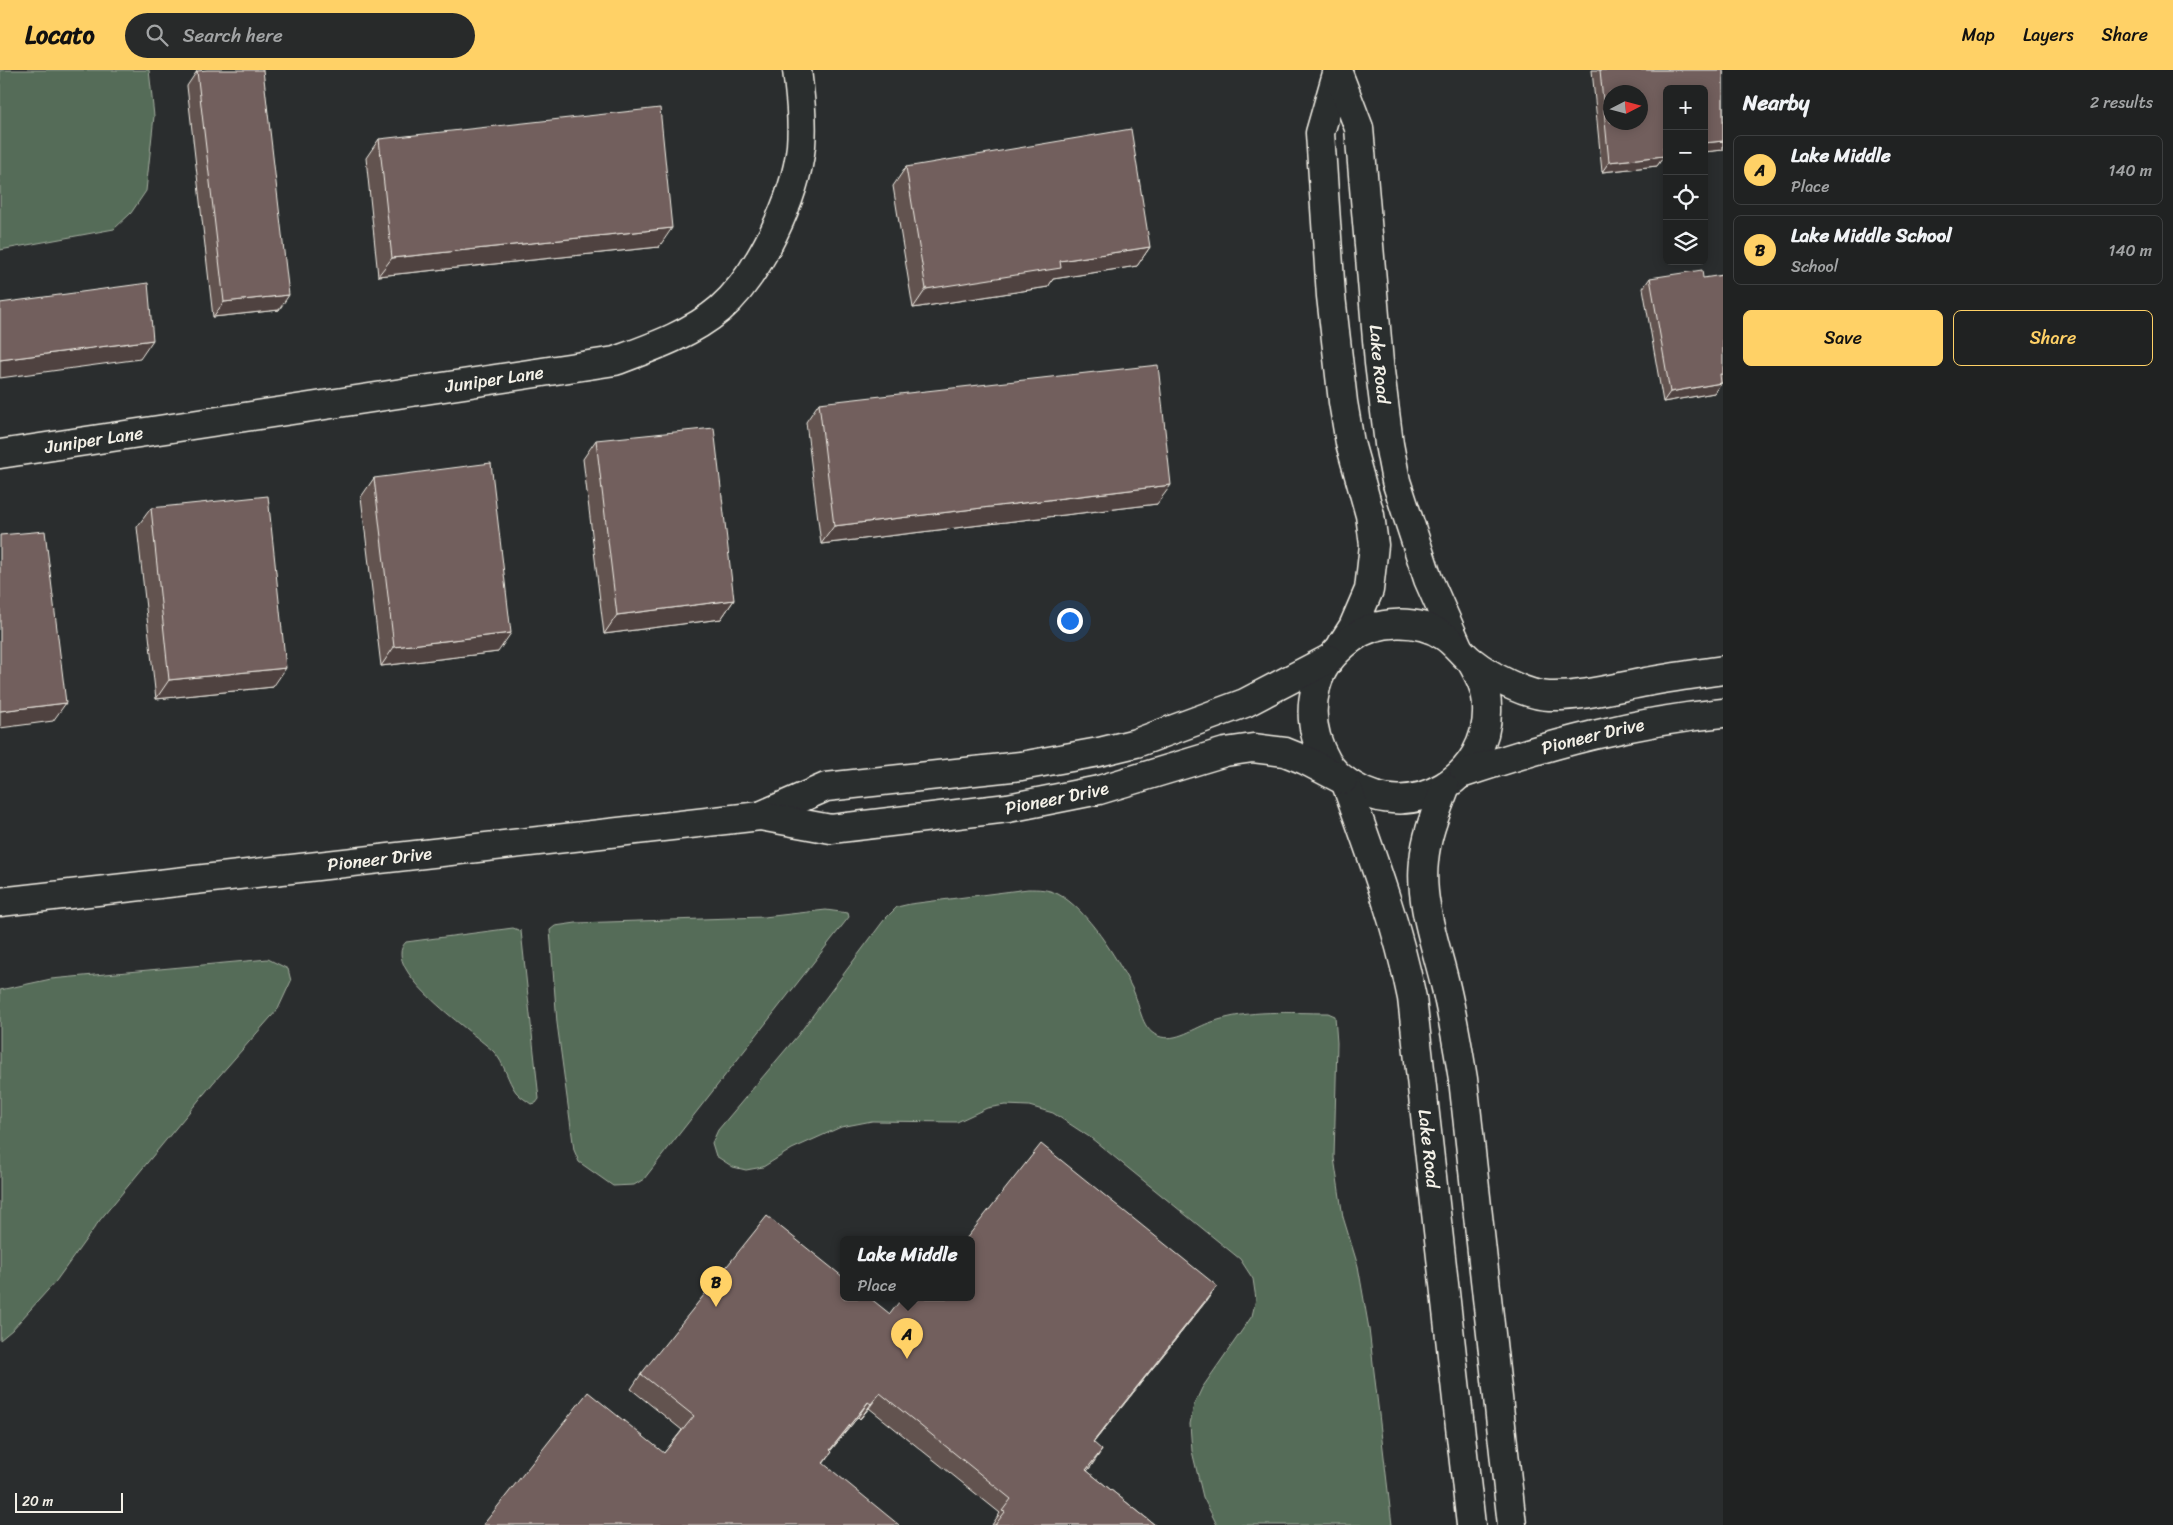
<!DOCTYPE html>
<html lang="en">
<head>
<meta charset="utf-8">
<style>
	:root { --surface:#202222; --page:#282a2a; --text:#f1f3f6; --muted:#a2a4a5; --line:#3d3f40; --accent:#ffd166 }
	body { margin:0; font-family:Sriracha,sans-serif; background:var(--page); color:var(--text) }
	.controls { position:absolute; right:15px; top:15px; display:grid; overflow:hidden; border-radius:8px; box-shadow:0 2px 12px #0003 }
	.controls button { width:45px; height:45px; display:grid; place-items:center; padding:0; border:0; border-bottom:1px solid var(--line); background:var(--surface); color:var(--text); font:25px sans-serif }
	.compass { position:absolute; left:1603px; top:15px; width:45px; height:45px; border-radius:50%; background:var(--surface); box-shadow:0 2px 12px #0003; rotate:84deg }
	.scale { position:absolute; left:15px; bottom:12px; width:108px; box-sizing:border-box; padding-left:5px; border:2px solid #f4f1e8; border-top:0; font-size:14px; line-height:18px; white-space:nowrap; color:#f4f1e8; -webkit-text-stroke:4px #2a2d2e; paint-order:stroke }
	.you { position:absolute; left:1069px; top:550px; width:18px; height:18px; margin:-12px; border:4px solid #fff; border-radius:50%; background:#1a73e8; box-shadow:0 0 0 8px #1a73e833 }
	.badge { display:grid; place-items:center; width:32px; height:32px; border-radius:50%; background:var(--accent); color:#111; font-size:16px; font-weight:700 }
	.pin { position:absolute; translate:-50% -41px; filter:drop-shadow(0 1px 2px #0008) }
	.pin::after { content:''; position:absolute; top:26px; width:18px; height:15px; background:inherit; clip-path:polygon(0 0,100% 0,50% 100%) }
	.popup { position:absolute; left:840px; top:1166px; width:135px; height:65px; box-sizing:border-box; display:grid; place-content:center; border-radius:8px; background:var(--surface); filter:drop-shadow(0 1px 4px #0005); font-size:16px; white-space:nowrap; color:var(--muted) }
	.popup b { font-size:19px; color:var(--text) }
	.popup::after { content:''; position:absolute; left:50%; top:100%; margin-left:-10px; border:10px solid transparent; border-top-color:var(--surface) }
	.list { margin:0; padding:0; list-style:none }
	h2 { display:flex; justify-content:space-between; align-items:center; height:65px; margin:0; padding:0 20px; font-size:21px }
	h2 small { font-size:16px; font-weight:400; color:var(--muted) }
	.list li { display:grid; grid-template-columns:32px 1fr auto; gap:15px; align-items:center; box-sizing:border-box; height:70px; margin:0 10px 10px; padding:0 10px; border:1px solid var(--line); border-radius:8px }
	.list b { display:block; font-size:19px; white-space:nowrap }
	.list p { margin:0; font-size:16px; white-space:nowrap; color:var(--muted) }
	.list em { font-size:16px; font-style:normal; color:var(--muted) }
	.actions { display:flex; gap:10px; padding:15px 20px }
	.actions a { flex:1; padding:11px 0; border:1px solid var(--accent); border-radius:8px; text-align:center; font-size:18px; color:var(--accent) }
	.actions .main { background:var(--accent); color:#111 }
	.icon { flex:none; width:28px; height:28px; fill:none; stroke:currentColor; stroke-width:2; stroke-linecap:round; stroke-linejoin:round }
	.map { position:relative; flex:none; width:1723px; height:1455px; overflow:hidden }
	header { display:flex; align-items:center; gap:30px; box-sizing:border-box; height:70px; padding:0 25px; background:var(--accent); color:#111 }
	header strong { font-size:24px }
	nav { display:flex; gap:28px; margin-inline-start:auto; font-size:18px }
	.search { width:350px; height:45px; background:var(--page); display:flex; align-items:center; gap:12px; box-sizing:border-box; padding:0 18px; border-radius:28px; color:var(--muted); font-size:19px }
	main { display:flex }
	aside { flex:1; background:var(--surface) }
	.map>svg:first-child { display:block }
	.green { fill:#556c58; stroke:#a4aea0 }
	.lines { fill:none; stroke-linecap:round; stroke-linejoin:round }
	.minor-casing { stroke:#f4f1e8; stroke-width:31 }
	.tertiary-casing { stroke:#f4f1e8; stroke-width:31 }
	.minor { stroke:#2a2d2e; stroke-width:28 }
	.tertiary { stroke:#2a2d2e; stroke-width:28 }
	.wall { fill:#625250; stroke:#f4f1e8 }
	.shaded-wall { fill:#504241; stroke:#f4f1e8 }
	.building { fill:#725f5d; stroke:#f4f1e8; fill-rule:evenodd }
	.labels { text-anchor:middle; stroke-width:4; stroke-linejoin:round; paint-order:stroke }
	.street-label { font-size:18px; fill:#f4f1e8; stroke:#2a2d2e }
</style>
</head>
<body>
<header>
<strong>Locato</strong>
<div class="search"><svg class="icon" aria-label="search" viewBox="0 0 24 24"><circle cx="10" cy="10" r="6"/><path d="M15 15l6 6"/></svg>Search here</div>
<nav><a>Map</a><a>Layers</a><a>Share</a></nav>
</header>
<main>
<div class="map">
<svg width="1723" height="1455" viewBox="0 0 1723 1455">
	<rect width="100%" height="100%" fill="#2a2d2e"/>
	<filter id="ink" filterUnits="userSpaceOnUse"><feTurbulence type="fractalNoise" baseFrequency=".02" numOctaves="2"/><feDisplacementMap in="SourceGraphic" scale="10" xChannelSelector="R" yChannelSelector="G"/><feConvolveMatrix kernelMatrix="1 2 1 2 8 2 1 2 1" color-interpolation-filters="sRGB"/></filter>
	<g filter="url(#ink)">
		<g class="green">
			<path d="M 0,0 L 149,0 L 154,46 L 146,121 L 131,143 L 114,159 L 0,180 Z"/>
			<path d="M 1028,819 C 1038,819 1048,819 1058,824 C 1087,839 1117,888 1132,918 C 1140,933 1140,959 1158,966 C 1176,973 1195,957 1212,952 C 1249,939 1289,943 1328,943 L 1335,946 L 1337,973 L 1334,1088 L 1343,1147 L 1358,1196 L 1369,1259 L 1392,1455 L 1217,1455 L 1203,1427 L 1192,1381 L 1190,1354 L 1194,1335 L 1202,1318 L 1252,1246 L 1256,1229 L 1253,1209 L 1240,1189 L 1091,1068 L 1053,1043 L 1029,1036 L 1005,1035 L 987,1038 L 957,1052 L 872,1051 L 841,1057 L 792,1079 L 763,1097 L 746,1100 L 733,1097 L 716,1086 L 712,1073 L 718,1060 L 798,965 L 884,850 L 897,837 L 910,834 Z"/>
			<path d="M 826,840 L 848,843 L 849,847 L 644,1109 L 634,1115 L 613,1116 L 579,1092 L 574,1080 L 557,953 L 550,860 L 555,856 L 576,853 L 764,847 Z"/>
			<path d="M 513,858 L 521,861 L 522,870 L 539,1029 L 536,1033 L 531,1034 C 526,1030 520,1027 516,1022 C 507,1010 505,994 494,982 C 476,964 378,899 406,872 Z"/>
			<path d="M 268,889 L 288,899 L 291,911 L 278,939 L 213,1013 L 100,1150 L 56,1211 L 12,1260 L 0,1270 L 0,920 L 51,909 Z"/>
		</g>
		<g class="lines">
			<defs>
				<g id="minor">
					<path id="s1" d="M 0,384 L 615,291 C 650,278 691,264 720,239 C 759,205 796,127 801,76 C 803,50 800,25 797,0"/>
				</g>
				<g id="tertiary">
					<path d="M 1338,0 L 1320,63 L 1331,226 L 1343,332 L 1350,373 L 1370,445 L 1374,475 L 1369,520 L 1353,557 L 1342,574"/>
					<path id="s2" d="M 1338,3 L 1359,58 L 1379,293 L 1389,374 L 1396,411 L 1428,509 L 1458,577"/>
					<path d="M 1471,591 C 1479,605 1487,620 1487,637 C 1490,706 1413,754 1353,716 C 1343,710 1333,702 1327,692 C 1313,668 1309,643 1316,617 C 1321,596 1335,581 1351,569 C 1377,549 1418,549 1444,566 C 1455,573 1461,583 1471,591 C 1490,606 1525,625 1549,626 C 1581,627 1614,618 1646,612 C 1672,607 1697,604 1723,600"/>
					<path id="s3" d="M 1464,703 C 1548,675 1634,651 1723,643"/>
					<path id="s4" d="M 1345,711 C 1371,783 1397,853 1412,928 L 1471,1455"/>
					<path d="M 1445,718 C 1436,742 1426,766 1424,791 C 1419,833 1437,878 1446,918 C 1453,948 1458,978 1463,1009 L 1512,1455"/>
					<path d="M 760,746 L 826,717 L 1021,696 L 1099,682 L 1136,673 L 1245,633 L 1329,589"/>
					<path id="s5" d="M 0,832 L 760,746 L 831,759 L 1008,738 L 1099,720 L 1225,682 L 1253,678 L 1285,682 L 1305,690 L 1343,710"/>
				</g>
			</defs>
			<use href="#minor" class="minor-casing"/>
			<use href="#tertiary" class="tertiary-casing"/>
			<use href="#minor" class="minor"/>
			<use href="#tertiary" class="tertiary"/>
		</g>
		<g class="wall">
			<path d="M 1592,0 L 1723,0 L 1723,80 L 1704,82 L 1704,19 L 1667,19 L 1667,86 L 1664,86 L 1657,96 L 1602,102 Z"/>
			<path d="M 197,1 L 279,240 L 213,247 L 187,16 Z"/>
			<path d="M 379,69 L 659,177 L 378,206 L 366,88 Z"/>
			<path d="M 906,97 L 1150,177 L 1137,196 L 1053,209 L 1048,217 L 913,238 L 893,116 Z"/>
			<path d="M 1650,208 L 1721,313 L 1714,323 L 1663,332 L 1643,218 Z"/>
			<path d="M 819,333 L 1157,434 L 821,474 L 806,352 Z"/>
			<path d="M 596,370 L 734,530 L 721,549 L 604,564 L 583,389 Z"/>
			<path d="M 374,408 L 498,582 L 381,596 L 361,427 Z"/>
			<path d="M 151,438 L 273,617 L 156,629 L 137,457 Z"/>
			<path d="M 1207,1230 L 1093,1373 L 1092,1395 L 1087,1401 L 1155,1455 L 992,1455 L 1000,1443 L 869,1338 L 860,1349 L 858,1347 L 830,1381 L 832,1382 L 823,1394 L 664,1383 L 682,1360 L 631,1319 L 641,1304 L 890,1244 L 916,1231 Z"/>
		</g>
		<g class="shaded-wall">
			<path d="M 1723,71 L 1723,80 L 1704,82 L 1704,73 Z"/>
			<path d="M 1663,77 L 1667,77 L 1667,86 L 1656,87 Z"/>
			<path d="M 1664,86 L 1657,96 L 1602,102 L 1609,92 Z"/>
			<path d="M 672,158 L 659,177 L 378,206 L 392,188 Z"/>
			<path d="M 1150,177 L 1137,196 L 1053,209 L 1048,217 L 913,238 L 926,219 L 1060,191 Z"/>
			<path d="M 289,225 L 279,240 L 213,247 L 224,232 Z"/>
			<path d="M 153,270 L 140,289 L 0,308 L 0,290 Z"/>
			<path d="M 1720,304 L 1723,304 L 1723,313 L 1713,314 Z"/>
			<path d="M 1721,313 L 1714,323 L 1663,332 L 1670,322 Z"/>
			<path d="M 1171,415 L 1157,434 L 821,474 L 834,456 Z"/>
			<path d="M 734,530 L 721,549 L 604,564 L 617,545 Z"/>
			<path d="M 511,563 L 498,582 L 381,596 L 394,577 Z"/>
			<path d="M 286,598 L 273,617 L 156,629 L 169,610 Z"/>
			<path d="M 66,633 L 53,651 L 0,658 L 0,641 Z"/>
			<path d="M 1217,1216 L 1207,1230 L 1082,1387 L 1093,1372 Z"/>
			<path d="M 880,1323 L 869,1338 L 860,1349 L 871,1334 Z"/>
			<path d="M 868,1332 L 858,1347 L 819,1395 L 830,1380 Z"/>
			<path d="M 1102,1380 L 1092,1395 L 1076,1415 L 1086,1400 Z"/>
		</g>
		<g class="building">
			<path d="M 207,0 L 263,0 L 289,225 L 224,232 L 197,1 Z"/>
			<path d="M 1600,0 L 1723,0 L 1723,71 L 1704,73 L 1704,19 L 1667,19 L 1667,77 L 1663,77 L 1664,86 L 1609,92 ZM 1610,22 L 1640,22 L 1640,52 L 1610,52 Z"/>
			<path d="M 660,38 L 672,158 L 392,188 L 379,69 Z"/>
			<path d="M 1131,59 L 1150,177 L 1060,191 L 1061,198 L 926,219 L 906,97 Z"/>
			<path d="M 1702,200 L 1703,208 L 1723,205 L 1723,304 L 1720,304 L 1721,313 L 1670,322 L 1650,208 Z"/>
			<path d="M 148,213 L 153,270 L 0,290 L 0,233 Z"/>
			<path d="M 1158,295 L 1171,415 L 834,456 L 819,333 Z"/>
			<path d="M 714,358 L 734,530 L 617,545 L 596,370 Z"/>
			<path d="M 491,393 L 511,563 L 394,577 L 374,408 Z"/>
			<path d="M 268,426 L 286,598 L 169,610 L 151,438 Z"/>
			<path d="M 45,461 L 66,633 L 0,641 L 0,465 Z"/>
			<path d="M 1041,1074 L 1217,1216 L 1093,1372 L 1102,1380 L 1086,1400 L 1155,1455 L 995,1455 L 1005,1442 L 1002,1441 L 1011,1429 L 880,1323 L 871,1334 L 868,1332 L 830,1380 L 832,1382 L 823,1393 L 899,1455 L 483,1455 L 588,1322 L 664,1383 L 694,1346 L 641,1304 L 767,1146 L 843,1207 L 843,1228 L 870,1228 L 890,1244 L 902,1228 L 912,1228 L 916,1231 L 919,1228 L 971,1228 L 971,1170 L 965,1170 Z"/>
		</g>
	</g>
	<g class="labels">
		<g class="street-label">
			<text dy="6" stroke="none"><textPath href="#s2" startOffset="296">Lake Road</textPath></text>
			<text dy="6" stroke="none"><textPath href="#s1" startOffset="500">Juniper Lane</textPath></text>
			<text dy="6" stroke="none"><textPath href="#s1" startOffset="95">Juniper Lane</textPath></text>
			<text dy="6" stroke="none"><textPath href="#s3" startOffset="134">Pioneer Drive</textPath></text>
			<text dy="6" stroke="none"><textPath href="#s5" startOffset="1065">Pioneer Drive</textPath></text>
			<text dy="6" stroke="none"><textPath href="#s5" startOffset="382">Pioneer Drive</textPath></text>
			<text dy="6" stroke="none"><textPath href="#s4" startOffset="379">Lake Road</textPath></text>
		</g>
	</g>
</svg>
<div class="controls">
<button>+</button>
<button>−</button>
<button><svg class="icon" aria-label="locate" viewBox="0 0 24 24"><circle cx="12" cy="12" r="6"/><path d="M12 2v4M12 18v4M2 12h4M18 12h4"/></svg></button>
<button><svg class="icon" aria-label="layers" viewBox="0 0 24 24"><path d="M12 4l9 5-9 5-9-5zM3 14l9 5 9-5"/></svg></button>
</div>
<svg class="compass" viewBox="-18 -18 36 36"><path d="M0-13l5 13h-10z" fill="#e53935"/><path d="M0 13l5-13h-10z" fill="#a2a4a5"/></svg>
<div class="scale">20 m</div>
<div class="you"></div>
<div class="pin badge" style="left:907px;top:1289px">A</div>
<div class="popup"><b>Lake Middle</b>Place</div>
<div class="pin badge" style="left:716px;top:1237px">B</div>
</div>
<aside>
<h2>Nearby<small>2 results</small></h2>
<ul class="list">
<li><span class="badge">A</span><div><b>Lake Middle</b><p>Place</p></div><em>140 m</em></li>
<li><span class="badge">B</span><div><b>Lake Middle School</b><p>School</p></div><em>140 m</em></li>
</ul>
<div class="actions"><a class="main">Save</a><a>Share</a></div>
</aside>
</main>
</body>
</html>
